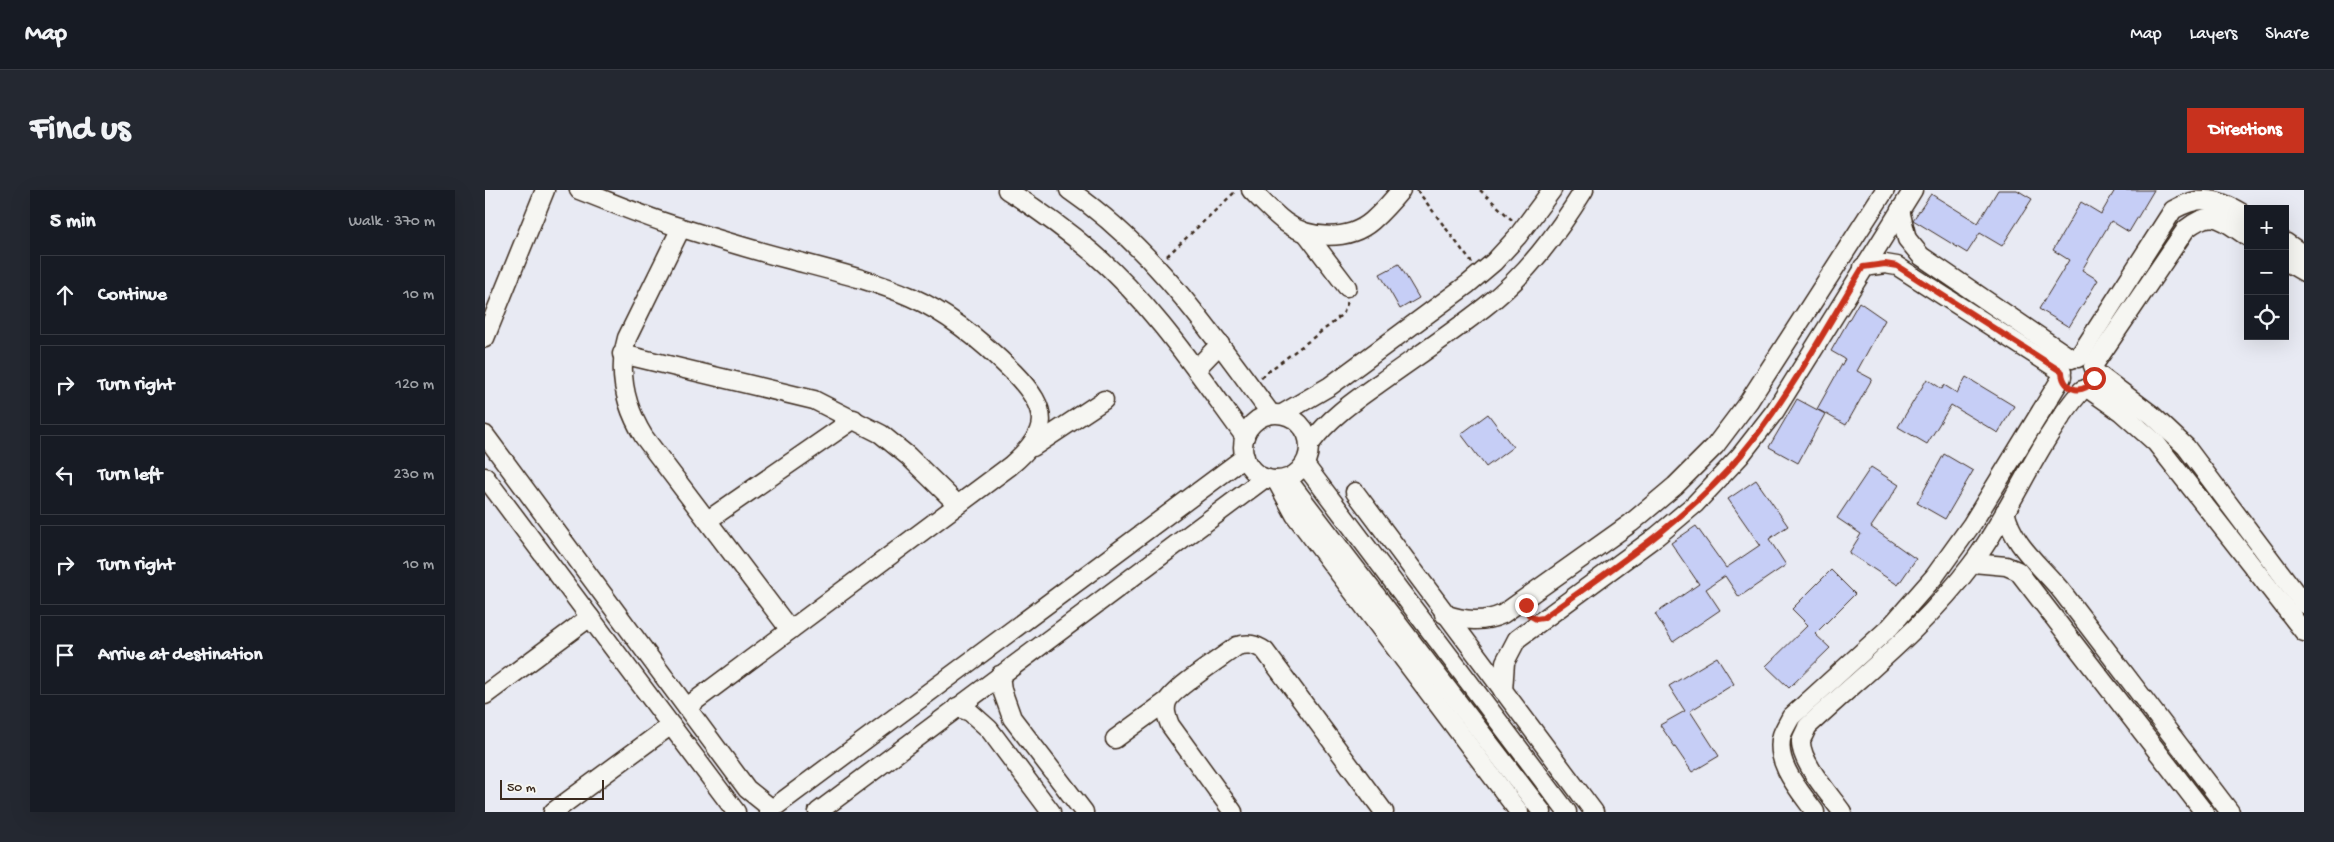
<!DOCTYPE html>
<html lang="en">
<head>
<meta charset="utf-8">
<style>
	:root { --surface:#171b24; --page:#242831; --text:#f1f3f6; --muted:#9ea1a6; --line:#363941; --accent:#c8321e }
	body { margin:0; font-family:"Gochi Hand",sans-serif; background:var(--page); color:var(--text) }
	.controls { position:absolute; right:15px; top:15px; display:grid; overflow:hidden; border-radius:0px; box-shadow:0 5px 20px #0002 }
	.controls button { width:45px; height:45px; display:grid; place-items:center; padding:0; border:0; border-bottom:1px solid var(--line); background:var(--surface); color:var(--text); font:25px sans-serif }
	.scale { position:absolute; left:15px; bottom:12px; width:104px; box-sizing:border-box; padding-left:5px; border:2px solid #3b2a1e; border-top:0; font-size:14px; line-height:18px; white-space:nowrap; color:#3b2a1e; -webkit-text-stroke:4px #f6f6f2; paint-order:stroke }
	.stop { position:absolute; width:15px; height:15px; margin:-11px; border:4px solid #c8321e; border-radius:50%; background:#fff }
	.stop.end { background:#c8321e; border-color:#fff; box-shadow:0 1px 5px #0008 }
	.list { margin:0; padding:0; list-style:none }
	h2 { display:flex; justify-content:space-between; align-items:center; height:65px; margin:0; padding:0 20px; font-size:21px }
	h2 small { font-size:16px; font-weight:400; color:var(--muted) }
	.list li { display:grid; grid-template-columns:32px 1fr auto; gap:15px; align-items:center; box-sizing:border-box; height:80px; margin:0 10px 10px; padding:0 10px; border:1px solid var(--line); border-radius:0px }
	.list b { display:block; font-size:19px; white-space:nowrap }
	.list em { font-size:16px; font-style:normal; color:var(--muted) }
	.icon { flex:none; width:28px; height:28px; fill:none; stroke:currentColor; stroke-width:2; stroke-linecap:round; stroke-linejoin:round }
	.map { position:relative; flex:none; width:1819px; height:622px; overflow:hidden; border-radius:0px }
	header { display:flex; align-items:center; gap:30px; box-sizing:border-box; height:70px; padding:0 25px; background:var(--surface); border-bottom:1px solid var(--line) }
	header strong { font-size:24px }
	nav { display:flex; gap:28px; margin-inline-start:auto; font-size:18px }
	.intro { display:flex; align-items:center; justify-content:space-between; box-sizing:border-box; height:120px; padding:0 30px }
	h1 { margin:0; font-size:35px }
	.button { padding:12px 22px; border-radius:0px; background:var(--accent); color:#fff; font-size:18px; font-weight:700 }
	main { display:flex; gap:30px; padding:0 30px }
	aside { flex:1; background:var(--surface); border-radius:0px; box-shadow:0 5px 20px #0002 }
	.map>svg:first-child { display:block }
	.building { fill:#c6cef6; stroke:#3b2a1e }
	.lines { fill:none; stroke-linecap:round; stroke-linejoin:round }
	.minor-casing { stroke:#3b2a1e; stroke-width:21 }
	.path { stroke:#3b2a1e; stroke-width:2.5; stroke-dasharray:4 4; stroke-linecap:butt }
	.minor { stroke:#f6f6f2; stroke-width:18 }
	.route { stroke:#c8321e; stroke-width:6 }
</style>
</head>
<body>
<header>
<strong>Map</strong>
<nav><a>Map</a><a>Layers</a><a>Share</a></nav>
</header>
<div class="intro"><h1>Find us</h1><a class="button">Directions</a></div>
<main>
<aside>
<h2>5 min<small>Walk · 370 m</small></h2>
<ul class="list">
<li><svg class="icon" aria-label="ahead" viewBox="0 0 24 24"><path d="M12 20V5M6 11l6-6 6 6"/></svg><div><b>Continue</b></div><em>10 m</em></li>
<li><svg class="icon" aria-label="right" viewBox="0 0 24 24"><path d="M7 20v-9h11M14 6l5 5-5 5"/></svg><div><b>Turn right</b></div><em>120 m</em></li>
<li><svg class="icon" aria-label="left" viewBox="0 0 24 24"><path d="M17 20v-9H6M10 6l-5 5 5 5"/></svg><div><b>Turn left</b></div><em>230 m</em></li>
<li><svg class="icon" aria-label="right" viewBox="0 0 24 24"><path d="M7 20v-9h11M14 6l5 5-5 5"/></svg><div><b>Turn right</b></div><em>10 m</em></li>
<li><svg class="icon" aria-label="arrive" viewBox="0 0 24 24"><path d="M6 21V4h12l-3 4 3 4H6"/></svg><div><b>Arrive at destination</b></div></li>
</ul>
</aside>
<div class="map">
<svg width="1819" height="622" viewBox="0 0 1819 622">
	<rect width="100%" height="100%" fill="#e8eaf3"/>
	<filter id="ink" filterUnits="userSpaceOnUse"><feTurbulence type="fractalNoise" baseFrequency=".02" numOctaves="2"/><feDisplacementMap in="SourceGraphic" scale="10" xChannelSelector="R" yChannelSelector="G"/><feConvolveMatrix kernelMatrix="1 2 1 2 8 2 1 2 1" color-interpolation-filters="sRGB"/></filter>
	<g filter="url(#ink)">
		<g class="building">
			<path d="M 1513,0 L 1532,0 L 1547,9 L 1517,56 L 1495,43 L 1482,63 L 1428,30 L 1446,4 L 1493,33 Z"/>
			<path d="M 1630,0 L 1669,0 L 1644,42 L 1626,31 L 1597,80 L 1613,90 L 1584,137 L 1554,119 L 1584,70 L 1568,60 L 1596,12 L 1616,24 Z"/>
			<path d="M 914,74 L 934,108 L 915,119 L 895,84 Z"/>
			<path d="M 1374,112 L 1400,130 L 1372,181 L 1387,189 L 1361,235 L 1332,219 L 1360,169 L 1346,161 Z"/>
			<path d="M 1481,187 L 1529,216 L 1513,243 L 1466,215 L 1442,254 L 1413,237 L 1442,189 L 1457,199 L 1459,195 L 1472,203 Z"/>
			<path d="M 1312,209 L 1340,224 L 1313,273 L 1284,257 Z"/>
			<path d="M 1003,224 L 1028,257 L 1001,277 L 976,244 Z"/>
			<path d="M 1459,264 L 1488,281 L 1460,329 L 1432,313 Z"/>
			<path d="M 1386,277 L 1414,295 L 1386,337 L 1431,369 L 1413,395 L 1364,363 L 1376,344 L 1352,328 Z"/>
			<path d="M 1271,290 L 1303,336 L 1284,349 L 1301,375 L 1254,407 L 1240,386 L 1221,399 L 1235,420 L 1188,452 L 1170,424 L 1214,394 L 1186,353 L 1211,336 L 1241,378 L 1275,355 L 1243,309 Z"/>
			<path d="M 1346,380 L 1370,404 L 1330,444 L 1345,458 L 1304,498 L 1281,476 L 1323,435 L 1307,419 Z"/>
			<path d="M 1232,467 L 1249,494 L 1205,521 L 1234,566 L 1207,582 L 1175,535 L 1200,521 L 1184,496 Z"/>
		</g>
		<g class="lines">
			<defs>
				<g id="minor">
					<path d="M 94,0 C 128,13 162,28 197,38 C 232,49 268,60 303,69 C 344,80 387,90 426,107 C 465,124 499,153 529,183 C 566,221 565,242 525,276 L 202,517"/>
					<path d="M 522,0 C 552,19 580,39 608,63 C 668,115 713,183 760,247"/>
					<path d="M 584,0 C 669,58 726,143 786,224"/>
					<path d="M 766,0 C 777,11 788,23 800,32 C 824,50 864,51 887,31 C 897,22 907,11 916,0"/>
					<path d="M 1415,20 L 1422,49 L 1436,66 L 1587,169"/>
					<path d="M 196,38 L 142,148 C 132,184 140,216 159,247 L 305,440"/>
					<path d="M 821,43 L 862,97"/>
					<path d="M 1800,52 L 1819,65"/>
					<path d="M 1800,71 L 1819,82"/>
					<path d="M 1378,77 L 1400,74 L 1412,76 L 1577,182"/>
					<path d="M 0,148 L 60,0"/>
					<path d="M 137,164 L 329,210 L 396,244 L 423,266 L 473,315"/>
					<path d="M 1593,168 L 1688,20 C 1717,3 1736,9 1763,27"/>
					<path d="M 1608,176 L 1701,39 C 1728,17 1737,30 1763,47"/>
					<path d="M 711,179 L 735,154"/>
					<path d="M 1610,182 L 1667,225 L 1701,257 L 1819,414"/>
					<path d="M 1602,198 L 1636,222 L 1671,253 L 1819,442"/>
					<circle cx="791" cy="257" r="33"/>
					<path d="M 797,224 L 845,196 L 983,94 L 1009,72 L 1032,47 L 1067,0"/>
					<path d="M 0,245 L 262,599 L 287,619"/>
					<path d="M 825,254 C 844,228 869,211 896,192 C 931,167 967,143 1001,116 C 1042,84 1072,44 1099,0"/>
					<path d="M 548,257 L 619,210"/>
					<path d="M 820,275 L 1082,622"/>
					<path d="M 0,287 L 251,622"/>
					<path d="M 802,289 L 1057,622"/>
					<path d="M 791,290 L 810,325 L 1034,622"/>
					<path d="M 870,302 L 1109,622"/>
					<path d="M 1520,321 C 1528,357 1556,375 1578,403 C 1634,476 1689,549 1745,622"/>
					<path d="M 223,330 L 369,229"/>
					<path d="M 1488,373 L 1521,376 L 1533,381 L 1719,622"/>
					<path d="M 959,424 C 980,431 998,433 1018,424 L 1146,333 L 1190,296 L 1230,256 L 1264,211 L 1400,0"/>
					<path d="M 515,485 L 517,500 L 527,528 L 599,622"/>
					<path d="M 1018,501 L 1020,472 L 1032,449 L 1172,346 L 1210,314 L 1255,266 L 1290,221 L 1428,0"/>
					<path d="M 0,505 L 105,427"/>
					<path d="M 472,517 L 485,522 L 504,539 L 566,622"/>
					<path d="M 630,549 L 682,511"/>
					<path d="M 68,622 L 186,535"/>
					<path d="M 283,622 L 760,267"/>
					<path d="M 333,622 L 780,288"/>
					<path d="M 748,622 L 685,535 C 682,527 679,521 682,512 C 686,500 739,466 752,456 C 763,453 770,454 780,461 L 899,622"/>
					<path d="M 1330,622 C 1315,601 1289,573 1297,545 C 1299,539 1303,533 1306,527 L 1405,437 L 1449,387 L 1487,334 L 1577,187"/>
					<path d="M 1357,622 C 1346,606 1315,572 1316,551 C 1317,547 1321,541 1322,537 C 1380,483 1439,438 1487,374 C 1528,319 1552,252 1597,200"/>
				</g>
			</defs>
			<use href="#minor" class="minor-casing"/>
			<g class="path">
				<path d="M 932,0 L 987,73"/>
				<path d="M 995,0 L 1027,30"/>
				<path d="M 682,66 L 751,1"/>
				<path d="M 776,187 L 849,132 L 859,122 L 863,111"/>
			</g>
			<use href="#minor" class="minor"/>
		</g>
	</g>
	<g class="lines" filter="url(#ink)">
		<path class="route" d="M 1041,415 L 1044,425 L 1051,429 L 1058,428 C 1128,378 1201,331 1256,265 C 1304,207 1339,141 1378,77 L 1400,74 L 1412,76 L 1577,182 C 1578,202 1601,206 1609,188"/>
	</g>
</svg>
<div class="controls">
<button>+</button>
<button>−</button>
<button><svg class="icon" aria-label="locate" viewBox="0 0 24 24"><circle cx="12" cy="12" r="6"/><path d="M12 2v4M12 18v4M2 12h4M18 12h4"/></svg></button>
</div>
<div class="scale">50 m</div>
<div class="stop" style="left:1609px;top:188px"></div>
<div class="stop end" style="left:1041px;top:415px"></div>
</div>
</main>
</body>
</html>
